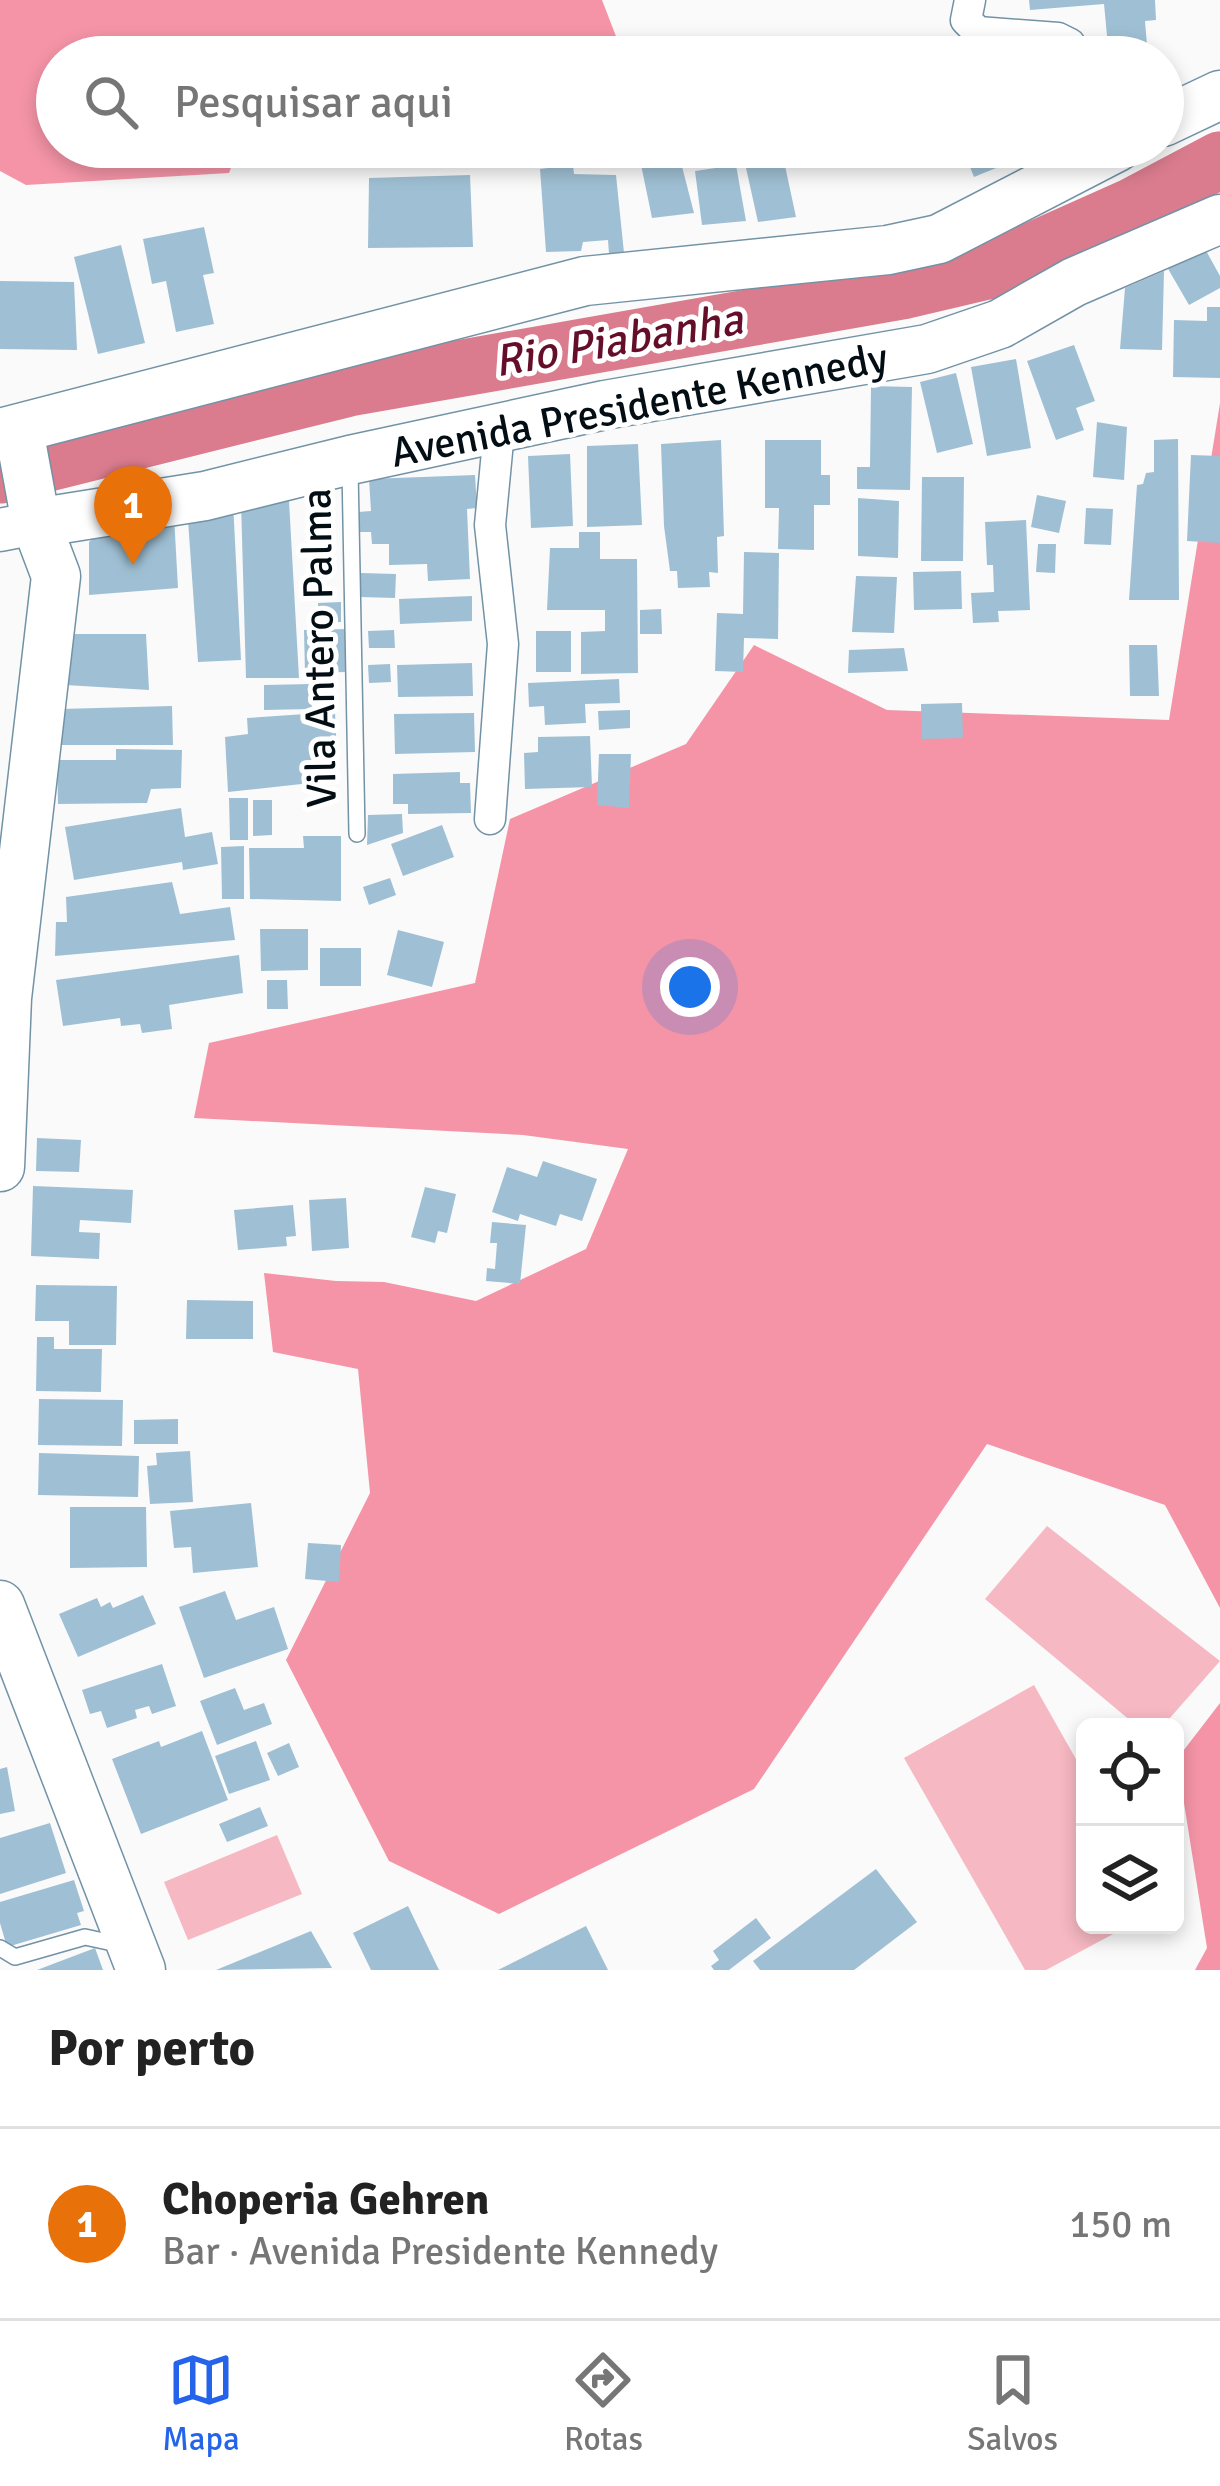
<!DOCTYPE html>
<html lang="pt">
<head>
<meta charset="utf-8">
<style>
	:root { --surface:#fff; --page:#f6f6f6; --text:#222; --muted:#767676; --line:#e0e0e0; --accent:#2563eb }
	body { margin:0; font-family:Signika,sans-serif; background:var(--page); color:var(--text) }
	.controls { position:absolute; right:36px; bottom:36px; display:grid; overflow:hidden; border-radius:18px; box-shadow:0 6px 18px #0003 }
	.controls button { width:108px; height:108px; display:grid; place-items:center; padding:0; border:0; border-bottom:3px solid var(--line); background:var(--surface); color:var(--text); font:60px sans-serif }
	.you { position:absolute; left:690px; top:987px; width:42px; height:42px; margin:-30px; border:9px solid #fff; border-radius:50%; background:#1a73e8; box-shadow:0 0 0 18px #1a73e833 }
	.badge { display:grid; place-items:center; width:78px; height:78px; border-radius:50%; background:var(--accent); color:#fff; font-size:39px; font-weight:700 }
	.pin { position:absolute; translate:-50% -99px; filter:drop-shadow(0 3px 6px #0008) }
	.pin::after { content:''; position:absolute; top:63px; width:42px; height:36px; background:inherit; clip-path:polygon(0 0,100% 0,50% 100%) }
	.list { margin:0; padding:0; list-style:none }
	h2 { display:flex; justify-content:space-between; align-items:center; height:156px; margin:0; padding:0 48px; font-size:51px }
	h2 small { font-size:39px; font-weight:400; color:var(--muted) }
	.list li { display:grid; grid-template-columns:78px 1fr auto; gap:36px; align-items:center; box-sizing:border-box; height:192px; padding:0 48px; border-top:3px solid var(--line) }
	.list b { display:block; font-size:45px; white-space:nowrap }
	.list p { margin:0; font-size:39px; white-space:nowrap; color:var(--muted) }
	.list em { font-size:39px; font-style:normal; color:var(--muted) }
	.icon { flex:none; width:66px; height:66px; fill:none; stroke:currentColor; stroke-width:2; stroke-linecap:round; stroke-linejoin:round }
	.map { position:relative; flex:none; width:1220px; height:1970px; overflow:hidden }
	.search { position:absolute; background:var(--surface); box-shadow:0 6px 18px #0003; left:36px; right:36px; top:36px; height:132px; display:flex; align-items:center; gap:30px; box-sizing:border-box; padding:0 42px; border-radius:66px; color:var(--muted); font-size:45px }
	.sheet { height:348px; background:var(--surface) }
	nav { display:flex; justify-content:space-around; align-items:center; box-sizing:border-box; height:168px; border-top:3px solid var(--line); background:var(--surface); font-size:33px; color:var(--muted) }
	nav a { display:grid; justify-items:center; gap:6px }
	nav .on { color:var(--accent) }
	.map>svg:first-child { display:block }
	.green { fill:#f6b8c2 }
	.forest { fill:#f594a7 }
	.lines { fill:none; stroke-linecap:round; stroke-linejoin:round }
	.river { stroke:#da7c8e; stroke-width:57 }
	.building { fill:#9fc0d4 }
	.lane-casing { stroke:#7292a6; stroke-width:18 }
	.street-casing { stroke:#7292a6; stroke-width:33 }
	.secondary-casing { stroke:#7292a6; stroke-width:45 }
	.primary-casing { stroke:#7292a6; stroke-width:51 }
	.lane { stroke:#fff; stroke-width:15 }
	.street { stroke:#fff; stroke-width:30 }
	.secondary { stroke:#fff; stroke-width:42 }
	.primary { stroke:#fff; stroke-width:48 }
	.labels { text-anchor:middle; stroke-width:10; stroke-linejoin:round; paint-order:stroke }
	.street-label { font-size:42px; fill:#030d14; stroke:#fff }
	.water-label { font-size:45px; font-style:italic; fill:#640e2a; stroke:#fff }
</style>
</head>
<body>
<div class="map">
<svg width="1220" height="1970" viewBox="0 0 1220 1970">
	<rect width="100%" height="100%" fill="#fafafa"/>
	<g class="green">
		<path d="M 1047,1526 L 1220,1661 L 1162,1727 L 1138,1727 L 985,1599 Z"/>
		<path d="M 1034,1685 L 1085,1775 L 1085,1925 L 1130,1925 L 1046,1970 L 1025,1970 L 904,1758 Z"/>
		<path d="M 277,1835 L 302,1894 L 188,1940 L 164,1882 Z"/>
	</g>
	<g class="forest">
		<path d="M 0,0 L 602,0 L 624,57 L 57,57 L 57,147 L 239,147 L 229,173 L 26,185 L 0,171 Z"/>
		<path d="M 1220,403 L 1220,1608 L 1165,1505 L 987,1444 L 754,1789 L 499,1914 L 389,1861 L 286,1660 L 370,1493 L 358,1369 L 273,1352 L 264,1273 L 336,1281 L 384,1282 L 476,1301 L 586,1249 L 628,1149 L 523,1135 L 194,1118 L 209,1043 L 475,983 L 510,819 L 686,744 L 754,645 L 887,710 L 1169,720 Z"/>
		<path d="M 1220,1703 L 1220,1970 L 1195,1970 L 1207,1948 L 1177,1759 Z"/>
	</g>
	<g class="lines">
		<path class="river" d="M 0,475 L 349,388 L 902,291 L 987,271 L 1133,206 L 1220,160"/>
	</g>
	<g class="building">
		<path d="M 1029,0 L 1155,0 L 1156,20 L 1145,21 L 1148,57 L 1109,57 L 1104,4 L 1030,10 Z"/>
		<path d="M 712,45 L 758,49 L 758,57 L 712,57 Z"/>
		<path d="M 656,147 L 677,147 L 694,213 L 652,218 L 638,150 Z"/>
		<path d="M 761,147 L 781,147 L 796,217 L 758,222 L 742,150 Z"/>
		<path d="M 797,147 L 845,147 L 845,166 L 798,164 Z"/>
		<path d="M 962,147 L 1047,147 L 974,177 Z"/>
		<path d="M 573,165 L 574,174 L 616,175 L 624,253 L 609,254 L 608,240 L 583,242 L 581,251 L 546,252 L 540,169 Z"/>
		<path d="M 736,165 L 746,221 L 702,225 L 695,171 Z"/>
		<path d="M 470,175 L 473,247 L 368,248 L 369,178 Z"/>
		<path d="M 204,227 L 214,273 L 203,275 L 214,324 L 176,332 L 166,281 L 152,284 L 143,239 Z"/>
		<path d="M 121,245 L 145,343 L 98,354 L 74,257 Z"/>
		<path d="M 1204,247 L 1220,276 L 1220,288 L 1189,305 L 1167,267 Z"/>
		<path d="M 1164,271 L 1162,350 L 1120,349 L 1125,288 Z"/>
		<path d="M 0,281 L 74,282 L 77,350 L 0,349 Z"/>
		<path d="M 1207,307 L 1220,307 L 1220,378 L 1173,377 L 1174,320 L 1207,321 Z"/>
		<path d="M 1074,345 L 1095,401 L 1076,408 L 1084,430 L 1056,440 L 1027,361 Z"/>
		<path d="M 1016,359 L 1031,448 L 987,456 L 971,367 Z"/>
		<path d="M 956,373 L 973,444 L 937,453 L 920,382 Z"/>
		<path d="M 871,386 L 912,387 L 910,490 L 857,489 L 857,467 L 870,467 Z"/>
		<path d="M 1097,422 L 1127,427 L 1124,480 L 1093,477 Z"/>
		<path d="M 1178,439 L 1179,600 L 1129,600 L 1137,485 L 1143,484 L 1146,473 L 1154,472 L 1154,440 Z"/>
		<path d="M 721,440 L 724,536 L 717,537 L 718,573 L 709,572 L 710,587 L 678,588 L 677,571 L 670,571 L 664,526 L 661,444 Z"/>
		<path d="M 765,440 L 821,440 L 821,475 L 830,475 L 830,505 L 814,505 L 814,550 L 778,549 L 779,508 L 765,508 Z"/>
		<path d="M 638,444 L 642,525 L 587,527 L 587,446 Z"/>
		<path d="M 570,454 L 573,526 L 531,528 L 528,456 Z"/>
		<path d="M 1191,455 L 1220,456 L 1220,543 L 1187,541 Z"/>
		<path d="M 475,475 L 477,508 L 467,509 L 470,579 L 428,581 L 427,564 L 389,565 L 389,544 L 372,544 L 371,532 L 358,532 L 358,512 L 371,511 L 369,479 Z"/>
		<path d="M 922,477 L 964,477 L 963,561 L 921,561 Z"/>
		<path d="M 1037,495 L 1066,501 L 1059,533 L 1031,527 Z"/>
		<path d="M 858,498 L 899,501 L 898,558 L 858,556 Z"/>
		<path d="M 289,501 L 299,678 L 246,678 L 241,502 Z"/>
		<path d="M 233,502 L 241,660 L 198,662 L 187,506 Z"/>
		<path d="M 1086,508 L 1113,509 L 1111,545 L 1084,544 Z"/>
		<path d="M 174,516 L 178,588 L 89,595 L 89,542 L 101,529 Z"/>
		<path d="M 1026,520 L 1030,610 L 998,611 L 999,622 L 973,623 L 971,593 L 994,592 L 993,565 L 987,565 L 985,522 Z"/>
		<path d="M 579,532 L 600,532 L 600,559 L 637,559 L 638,673 L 581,674 L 581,632 L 605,631 L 605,610 L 547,610 L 550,548 L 579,548 Z"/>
		<path d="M 1038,544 L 1056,544 L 1055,573 L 1036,572 Z"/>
		<path d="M 744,552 L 779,553 L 778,639 L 744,638 L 743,672 L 715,671 L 717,613 L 743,614 Z"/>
		<path d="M 961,571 L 962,609 L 914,610 L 913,572 Z"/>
		<path d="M 361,573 L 396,574 L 395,598 L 360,597 Z"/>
		<path d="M 856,576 L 897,577 L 894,633 L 852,632 Z"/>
		<path d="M 472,596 L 472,621 L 400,624 L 399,599 Z"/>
		<path d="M 341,602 L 341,622 L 319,622 L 318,603 Z"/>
		<path d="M 661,609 L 662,634 L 640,634 L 640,610 Z"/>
		<path d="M 346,629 L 347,672 L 305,673 L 304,630 Z"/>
		<path d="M 394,630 L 395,648 L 369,648 L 368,631 Z"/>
		<rect x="536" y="631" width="35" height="41"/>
		<path d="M 68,634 L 146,634 L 149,690 L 65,685 Z"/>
		<path d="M 1129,645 L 1157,645 L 1159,696 L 1130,696 Z"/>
		<path d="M 904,648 L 908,671 L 848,673 L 849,650 Z"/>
		<path d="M 472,663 L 473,696 L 398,697 L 397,665 Z"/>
		<path d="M 390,664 L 391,682 L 369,683 L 368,665 Z"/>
		<path d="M 619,679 L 620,703 L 585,704 L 586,723 L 545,725 L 544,706 L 529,707 L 528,683 Z"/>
		<path d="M 311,684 L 312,709 L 264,710 L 264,685 Z"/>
		<path d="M 962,703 L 963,738 L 922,739 L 921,704 Z"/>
		<path d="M 172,706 L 173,745 L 60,745 L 60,709 Z"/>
		<path d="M 630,710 L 630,728 L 599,730 L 598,711 Z"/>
		<path d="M 335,712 L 338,780 L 228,792 L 225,737 L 248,734 L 247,718 Z"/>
		<path d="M 474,713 L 475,752 L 395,754 L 394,714 Z"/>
		<path d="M 590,736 L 592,787 L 525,789 L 524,753 L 538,752 L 538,737 Z"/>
		<path d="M 116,749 L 182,750 L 181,788 L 151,789 L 147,803 L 58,804 L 57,760 L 116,760 Z"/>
		<path d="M 599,754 L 631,754 L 629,808 L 597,805 Z"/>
		<path d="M 460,772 L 460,783 L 470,783 L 471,813 L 408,814 L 408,804 L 393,804 L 393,774 Z"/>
		<path d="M 229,798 L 248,798 L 248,840 L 230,840 Z"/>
		<path d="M 253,800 L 272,800 L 272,835 L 253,836 Z"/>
		<path d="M 181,808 L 185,837 L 212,832 L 218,864 L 183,870 L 182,862 L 74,880 L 65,827 Z"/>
		<path d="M 402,814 L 403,833 L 367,845 L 368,815 Z"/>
		<path d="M 442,825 L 454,857 L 403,876 L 391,844 Z"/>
		<path d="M 303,836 L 341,836 L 341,901 L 250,899 L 249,848 L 304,848 Z"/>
		<path d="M 244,846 L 244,899 L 222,899 L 221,847 Z"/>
		<path d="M 390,878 L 396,895 L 369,905 L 363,887 Z"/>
		<path d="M 172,882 L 180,914 L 230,907 L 235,940 L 55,956 L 56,922 L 67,922 L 66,897 Z"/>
		<path d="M 260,929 L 308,929 L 308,970 L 261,971 Z"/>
		<path d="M 398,930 L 444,942 L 432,987 L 387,975 Z"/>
		<rect x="320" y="948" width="41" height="38"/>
		<path d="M 239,955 L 243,993 L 169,1005 L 172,1029 L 142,1033 L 140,1024 L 121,1026 L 120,1018 L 63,1026 L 56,980 Z"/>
		<path d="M 267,980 L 287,980 L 288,1009 L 267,1009 Z"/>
		<path d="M 37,1138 L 81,1140 L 79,1172 L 36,1171 Z"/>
		<path d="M 543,1161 L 597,1179 L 582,1221 L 560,1214 L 556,1226 L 520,1214 L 518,1221 L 492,1212 L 507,1167 L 537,1177 Z"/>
		<path d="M 33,1186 L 133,1190 L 131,1223 L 80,1220 L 79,1232 L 100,1233 L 99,1259 L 31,1256 Z"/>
		<path d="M 425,1187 L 456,1194 L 447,1233 L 438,1231 L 435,1243 L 411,1237 Z"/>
		<path d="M 346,1198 L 349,1248 L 312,1251 L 309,1200 Z"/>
		<path d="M 293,1205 L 296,1236 L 286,1237 L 287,1246 L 238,1250 L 234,1210 Z"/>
		<path d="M 492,1222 L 526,1225 L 520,1284 L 486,1281 L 487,1268 L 495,1269 L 497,1243 L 490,1243 Z"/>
		<path d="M 36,1285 L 117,1286 L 116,1345 L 69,1345 L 69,1321 L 35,1321 Z"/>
		<path d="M 187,1300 L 253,1301 L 253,1339 L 186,1339 Z"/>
		<path d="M 37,1337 L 54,1337 L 54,1349 L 102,1349 L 101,1392 L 36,1391 Z"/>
		<path d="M 39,1399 L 123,1400 L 122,1446 L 38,1445 Z"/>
		<path d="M 178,1419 L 178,1444 L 134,1444 L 134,1420 Z"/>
		<path d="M 190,1451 L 193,1502 L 150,1504 L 147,1466 L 157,1465 L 156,1453 Z"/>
		<path d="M 39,1453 L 139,1456 L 138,1497 L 38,1495 Z"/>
		<path d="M 251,1503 L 258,1567 L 193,1573 L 191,1547 L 174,1548 L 170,1511 Z"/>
		<path d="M 70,1507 L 146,1507 L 147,1567 L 70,1568 Z"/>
		<path d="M 308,1543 L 341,1545 L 339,1582 L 305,1579 Z"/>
		<path d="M 225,1591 L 236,1620 L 274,1607 L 288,1649 L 204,1678 L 179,1607 Z"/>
		<path d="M 143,1595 L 156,1624 L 78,1657 L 59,1614 L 97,1598 L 101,1607 L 110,1602 L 113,1608 Z"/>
		<path d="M 162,1664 L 176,1706 L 152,1714 L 149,1706 L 135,1710 L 137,1718 L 107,1728 L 101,1711 L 90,1714 L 82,1690 Z"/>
		<path d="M 235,1688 L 244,1710 L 264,1703 L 272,1724 L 217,1745 L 200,1701 Z"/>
		<path d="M 202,1731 L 228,1800 L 141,1834 L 112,1759 L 159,1741 L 161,1747 Z"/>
		<path d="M 256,1741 L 270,1780 L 229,1794 L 215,1756 Z"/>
		<path d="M 289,1743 L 299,1767 L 278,1776 L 267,1753 Z"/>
		<path d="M 7,1767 L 15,1811 L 0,1814 L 0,1769 Z"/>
		<path d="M 260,1807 L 268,1826 L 227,1842 L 219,1824 Z"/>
		<path d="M 50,1823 L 66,1873 L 0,1894 L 0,1838 Z"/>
		<path d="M 876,1869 L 917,1922 L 854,1970 L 760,1970 L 753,1961 Z"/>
		<path d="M 74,1880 L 84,1911 L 77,1913 L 81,1925 L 7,1947 L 0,1923 L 0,1902 Z"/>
		<path d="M 408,1906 L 439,1970 L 371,1970 L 353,1933 Z"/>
		<path d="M 756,1918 L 771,1938 L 729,1970 L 714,1970 L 711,1966 L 719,1960 L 713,1951 Z"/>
		<path d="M 586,1926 L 608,1970 L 498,1970 Z"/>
		<path d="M 311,1931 L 332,1968 L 217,1970 L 216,1970 Z"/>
		<path d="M 95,1948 L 103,1970 L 37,1970 Z"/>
	</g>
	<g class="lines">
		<defs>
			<g id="lane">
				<path d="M 350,469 L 357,834"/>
				<path d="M 0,1948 L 15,1957 L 85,1937 L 122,1945"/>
			</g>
			<g id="street">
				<path d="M 970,0 L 966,20 L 978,32 L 1058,38 L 1070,44 L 1077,57"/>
				<path d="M 490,819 L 503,644 L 490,525 L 499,431"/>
			</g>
			<path id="secondary" d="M 0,530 L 36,523"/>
			<g id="primary">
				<path d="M 1163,122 L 1220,95"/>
				<path d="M 0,433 L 585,281 L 888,250 L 939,239 L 1117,147"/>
				<path d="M 36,523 L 205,496 L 350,460 L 605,405 L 927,349 L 1000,324 L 1074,282 L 1220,219"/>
				<path d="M 0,1167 L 7,998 L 56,576 L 36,523 L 19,430"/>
				<path d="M 0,1605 L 141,1970"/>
			</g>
		</defs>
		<use href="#lane" class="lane-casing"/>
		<use href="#street" class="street-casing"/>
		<use href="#secondary" class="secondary-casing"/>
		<use href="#primary" class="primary-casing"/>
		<use href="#lane" class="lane"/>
		<use href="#street" class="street"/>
		<use href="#secondary" class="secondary"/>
		<use href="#primary" class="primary"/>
	</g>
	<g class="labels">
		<g class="street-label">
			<text transform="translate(639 404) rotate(-11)" y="15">Avenida Presidente Kennedy</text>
			<text transform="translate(318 648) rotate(-91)" y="15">Vila Antero Palma</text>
		</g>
		<g class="water-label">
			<text transform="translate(618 339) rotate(-10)" y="16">Rio Piabanha</text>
		</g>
	</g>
</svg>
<div class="controls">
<button><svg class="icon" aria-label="locate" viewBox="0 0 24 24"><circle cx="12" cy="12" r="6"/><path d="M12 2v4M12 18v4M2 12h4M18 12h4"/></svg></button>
<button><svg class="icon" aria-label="layers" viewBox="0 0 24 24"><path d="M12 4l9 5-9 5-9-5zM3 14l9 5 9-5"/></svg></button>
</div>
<div class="you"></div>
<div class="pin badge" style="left:133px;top:565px;background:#e8710a">1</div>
<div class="search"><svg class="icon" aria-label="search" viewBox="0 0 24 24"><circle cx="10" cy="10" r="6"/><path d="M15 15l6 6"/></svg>Pesquisar aqui</div>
</div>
<section class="sheet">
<h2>Por perto<small></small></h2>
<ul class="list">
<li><span class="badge" style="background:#e8710a">1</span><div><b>Choperia Gehren</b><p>Bar · Avenida Presidente Kennedy</p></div><em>150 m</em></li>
</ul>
</section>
<nav>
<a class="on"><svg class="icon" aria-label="map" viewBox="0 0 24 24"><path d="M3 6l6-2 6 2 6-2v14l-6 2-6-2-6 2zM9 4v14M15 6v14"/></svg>Mapa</a>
<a><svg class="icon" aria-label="directions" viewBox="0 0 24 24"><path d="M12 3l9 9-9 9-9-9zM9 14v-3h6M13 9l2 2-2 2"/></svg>Rotas</a>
<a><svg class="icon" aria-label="saved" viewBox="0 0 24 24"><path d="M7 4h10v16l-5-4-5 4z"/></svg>Salvos</a>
</nav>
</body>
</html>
